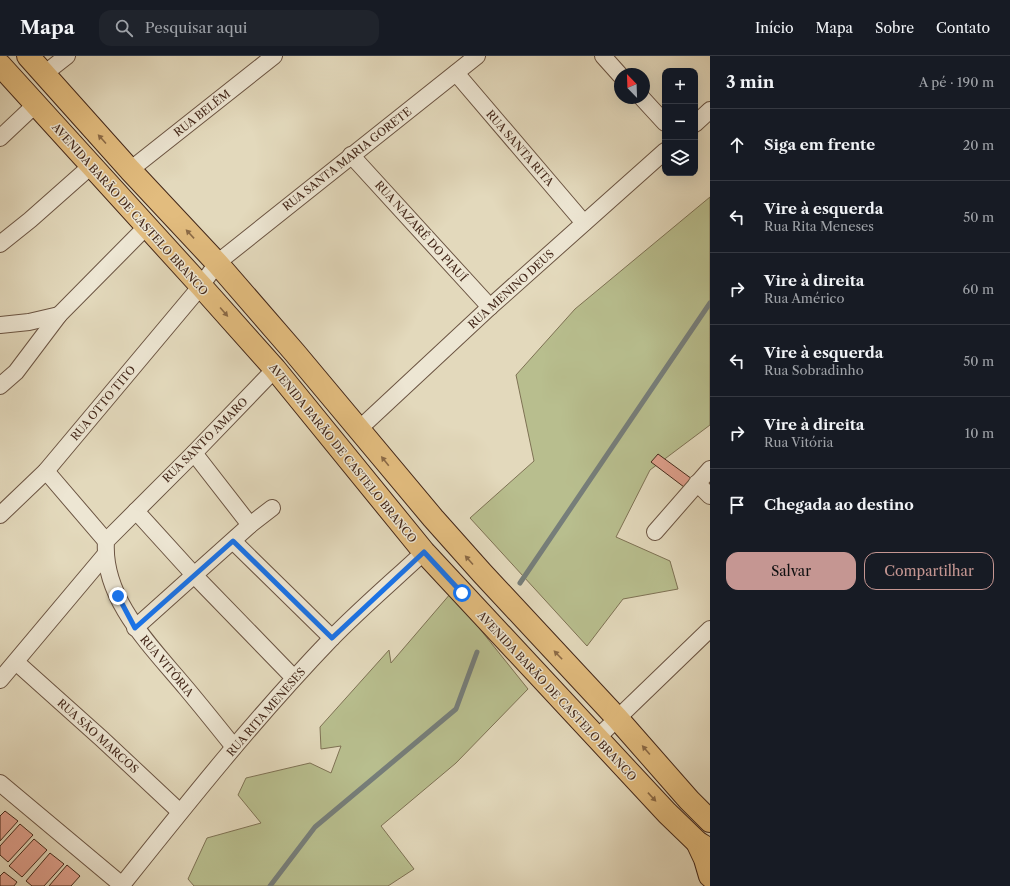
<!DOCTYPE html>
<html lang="pt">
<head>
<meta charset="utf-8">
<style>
	:root { --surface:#171b24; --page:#20242c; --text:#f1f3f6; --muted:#9ea1a6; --line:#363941; --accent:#c59692 }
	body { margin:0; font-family:"Libre Caslon Text",serif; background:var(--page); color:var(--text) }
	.controls { position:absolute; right:12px; top:12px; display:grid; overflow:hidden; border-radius:8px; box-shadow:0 4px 16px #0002 }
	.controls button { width:36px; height:36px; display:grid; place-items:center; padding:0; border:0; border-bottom:1px solid var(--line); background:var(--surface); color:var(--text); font:20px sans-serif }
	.compass { position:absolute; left:614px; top:12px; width:36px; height:36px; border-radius:50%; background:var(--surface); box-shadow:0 4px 16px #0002; rotate:337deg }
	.stop { position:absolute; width:12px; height:12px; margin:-9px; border:3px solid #1a73e8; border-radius:50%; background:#fff }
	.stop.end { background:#1a73e8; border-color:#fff; box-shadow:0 1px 4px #0008 }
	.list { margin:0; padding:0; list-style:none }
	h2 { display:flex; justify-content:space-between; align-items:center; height:52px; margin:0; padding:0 16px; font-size:17px }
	h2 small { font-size:13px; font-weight:400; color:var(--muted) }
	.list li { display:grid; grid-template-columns:26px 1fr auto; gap:12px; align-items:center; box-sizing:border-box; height:72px; padding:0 16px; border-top:1px solid var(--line) }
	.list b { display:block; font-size:15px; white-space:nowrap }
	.list p { margin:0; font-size:13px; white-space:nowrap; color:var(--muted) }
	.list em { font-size:13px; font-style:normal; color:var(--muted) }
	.actions { display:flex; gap:8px; padding:12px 16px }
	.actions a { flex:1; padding:9px 0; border:1px solid var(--accent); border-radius:12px; text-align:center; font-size:14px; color:var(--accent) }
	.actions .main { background:var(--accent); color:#111 }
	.icon { flex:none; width:22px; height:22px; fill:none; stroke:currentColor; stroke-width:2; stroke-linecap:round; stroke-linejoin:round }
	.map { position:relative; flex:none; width:710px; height:830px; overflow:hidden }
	header { display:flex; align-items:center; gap:24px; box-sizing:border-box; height:56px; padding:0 20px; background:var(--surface); border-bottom:1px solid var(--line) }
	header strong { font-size:19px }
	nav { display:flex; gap:22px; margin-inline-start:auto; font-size:14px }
	.search { width:280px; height:36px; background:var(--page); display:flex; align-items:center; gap:10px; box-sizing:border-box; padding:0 14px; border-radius:12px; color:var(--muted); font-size:15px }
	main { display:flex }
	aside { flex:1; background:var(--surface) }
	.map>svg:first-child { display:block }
	.green { fill:#b8be8e; stroke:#7e7254 }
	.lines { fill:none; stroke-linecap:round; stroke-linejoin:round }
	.stream { stroke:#767e7a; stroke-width:5 }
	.building { fill:#e1a18e; stroke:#432719 }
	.street-casing { stroke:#6b5442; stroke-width:18 }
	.primary-casing { stroke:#432719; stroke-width:24 }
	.highway-casing { stroke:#432719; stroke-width:24 }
	.street { stroke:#ede6d3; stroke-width:16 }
	.primary { stroke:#e2bc7e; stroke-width:22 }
	.highway { stroke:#e2bc7e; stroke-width:22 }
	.oneway { fill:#8b6a46 }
	.route { stroke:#1a73e8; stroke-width:5 }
	.labels { text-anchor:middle; stroke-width:3; stroke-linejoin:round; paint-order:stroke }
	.street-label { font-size:11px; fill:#432719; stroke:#ede6d3 }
</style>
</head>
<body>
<header>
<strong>Mapa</strong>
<div class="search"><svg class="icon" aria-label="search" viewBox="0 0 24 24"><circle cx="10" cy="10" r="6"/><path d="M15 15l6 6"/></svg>Pesquisar aqui</div>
<nav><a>Início</a><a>Mapa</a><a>Sobre</a><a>Contato</a></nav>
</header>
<main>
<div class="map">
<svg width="710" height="830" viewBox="0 0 710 830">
	<rect width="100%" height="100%" fill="#e3d9bc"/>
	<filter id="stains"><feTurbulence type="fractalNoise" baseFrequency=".005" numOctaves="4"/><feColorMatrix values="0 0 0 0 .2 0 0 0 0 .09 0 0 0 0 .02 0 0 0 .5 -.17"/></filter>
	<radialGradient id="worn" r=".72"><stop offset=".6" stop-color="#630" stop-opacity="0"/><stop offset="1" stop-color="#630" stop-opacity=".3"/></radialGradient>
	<g class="green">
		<path d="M 710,141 L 710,369 L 650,414 L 616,481 L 670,505 L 678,533 L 623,543 L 587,590 L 470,462 L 534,405 L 516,319 L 575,253 Z"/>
		<path d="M 451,537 L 528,633 L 456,707 L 381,770 L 414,813 L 388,830 L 194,830 L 188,823 L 207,782 L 261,767 L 238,739 L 246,722 L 310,707 L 331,717 L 341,690 L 321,693 L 320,671 L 389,594 L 391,607 Z"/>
	</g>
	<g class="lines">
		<g class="stream">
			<path d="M 520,527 L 710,247"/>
			<path d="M 270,830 L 315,771 L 456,653 L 477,596"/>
		</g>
	</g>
	<g class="building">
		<path d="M 658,398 L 692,423 L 684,431 L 651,406 Z"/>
		<path d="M 5,755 L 18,765 L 0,785 L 0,760 Z"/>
		<path d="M 20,768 L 33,779 L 8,806 L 0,799 L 0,790 Z"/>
		<path d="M 34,783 L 47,794 L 22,821 L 9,810 Z"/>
		<path d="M 50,797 L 64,808 L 44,830 L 32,830 L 26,825 Z"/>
		<path d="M 67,809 L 80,820 L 71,830 L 49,830 Z"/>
		<path d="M 4,816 L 17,826 L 14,830 L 0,830 L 0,820 Z"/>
	</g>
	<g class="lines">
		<defs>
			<g id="street">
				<path d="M 603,0 L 620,19"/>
				<path d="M 456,17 L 584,167"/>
				<path d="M 44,18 L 67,0"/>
				<path d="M 642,42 L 665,67"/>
				<path d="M 695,68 L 710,54"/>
				<path d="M 0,82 L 35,49"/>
				<path d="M 351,99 L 490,251"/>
				<path d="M 130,114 L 274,0"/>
				<path d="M 0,188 L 30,164 L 91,110"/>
				<path d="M 0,269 L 29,266 L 59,259"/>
				<path d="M 0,330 L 16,316 L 59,259 L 147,170"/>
				<path d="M 359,373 L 490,251 L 665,95"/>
				<path d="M 194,397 L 250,469"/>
				<path d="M 46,415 L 106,485"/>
				<path d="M 697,427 L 710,440"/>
				<path d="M 136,455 L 195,520 L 294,622"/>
				<path d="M 0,459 L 46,415 L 201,230 L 217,207 L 477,0"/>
				<path d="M 655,476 L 710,413"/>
				<path d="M 233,485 L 332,582"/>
				<path d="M 135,572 L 250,469 L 272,452"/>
				<path d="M 16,606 L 102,683 L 180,756"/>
				<path d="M 0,624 L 105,499"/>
				<path d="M 597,682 L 710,573"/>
				<path d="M 234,691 C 218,671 202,651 186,632 C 151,590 102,543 106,485 L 194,397 L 275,313"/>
				<path d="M 0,727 L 123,830"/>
				<path d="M 122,829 C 189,745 256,661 331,583 C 360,553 393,525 424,496"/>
			</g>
			<g id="primary">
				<path d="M 28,0 L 130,114 L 217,207 L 295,297 L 433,462 L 482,517 L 617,662 L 689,744 L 710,765"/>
				<path d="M 0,9 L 201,230 L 275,313 L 424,496 L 667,757 L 697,786 L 710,794"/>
			</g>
			<path id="highway" d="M 697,786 L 705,803 L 710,820"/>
		</defs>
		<use href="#street" class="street-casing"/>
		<use href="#primary" class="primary-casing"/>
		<use href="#highway" class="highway-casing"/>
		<use href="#street" class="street"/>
		<use href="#primary" class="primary"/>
		<use href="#highway" class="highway"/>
	</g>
	<defs><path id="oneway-solid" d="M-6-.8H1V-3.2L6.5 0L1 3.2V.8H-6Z"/></defs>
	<g class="oneway">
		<use href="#oneway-solid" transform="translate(102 83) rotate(-132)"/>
		<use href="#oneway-solid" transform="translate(190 178) rotate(-133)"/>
		<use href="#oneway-solid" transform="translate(224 256) rotate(49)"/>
		<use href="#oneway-solid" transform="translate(385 405) rotate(-129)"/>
		<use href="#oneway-solid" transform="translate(469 504) rotate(-132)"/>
		<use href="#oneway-solid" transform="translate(558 599) rotate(-134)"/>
		<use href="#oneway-solid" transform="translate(646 694) rotate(-131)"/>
		<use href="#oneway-solid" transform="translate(652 741) rotate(47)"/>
	</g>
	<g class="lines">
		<path class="route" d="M 118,540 L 135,572 L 233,485 L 332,582 L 424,496 L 462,537"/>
	</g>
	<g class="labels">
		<g class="street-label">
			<text transform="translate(202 57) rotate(-38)" y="4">RUA BELÉM</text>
			<text transform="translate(520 92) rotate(49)" y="4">RUA SANTA RITA</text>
			<text transform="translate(347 103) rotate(-38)" y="4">RUA SANTA MARIA GORETE</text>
			<text transform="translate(130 153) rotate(48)" y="4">AVENIDA BARÃO DE CASTELO BRANCO</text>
			<text transform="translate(421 175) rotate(48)" y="4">RUA NAZARÉ DO PIAUÍ</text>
			<text transform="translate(511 233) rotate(-42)" y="4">RUA MENINO DEUS</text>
			<text transform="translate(103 347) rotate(-50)" y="4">RUA OTTO TITO</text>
			<text transform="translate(205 384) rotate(-45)" y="4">RUA SANTO AMARO</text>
			<text transform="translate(343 397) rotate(51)" y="4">AVENIDA BARÃO DE CASTELO BRANCO</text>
			<text transform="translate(167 610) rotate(50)" y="4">RUA VITÓRIA</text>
			<text transform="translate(557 640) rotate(47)" y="4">AVENIDA BARÃO DE CASTELO BRANCO</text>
			<text transform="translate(266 656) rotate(-49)" y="4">RUA RITA MENESES</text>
			<text transform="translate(98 680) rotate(42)" y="4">RUA SÃO MARCOS</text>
		</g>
	</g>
	<rect width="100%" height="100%" filter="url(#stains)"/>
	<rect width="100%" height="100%" fill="url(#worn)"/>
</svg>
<div class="controls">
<button>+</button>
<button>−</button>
<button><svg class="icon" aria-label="layers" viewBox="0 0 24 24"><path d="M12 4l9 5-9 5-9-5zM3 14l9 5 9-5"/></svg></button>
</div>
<svg class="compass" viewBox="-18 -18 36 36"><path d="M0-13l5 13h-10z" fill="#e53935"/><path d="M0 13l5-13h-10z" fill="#9ea1a6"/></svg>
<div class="stop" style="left:462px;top:537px"></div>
<div class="stop end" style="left:118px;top:540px"></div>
</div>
<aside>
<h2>3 min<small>A pé · 190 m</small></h2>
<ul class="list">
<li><svg class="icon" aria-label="ahead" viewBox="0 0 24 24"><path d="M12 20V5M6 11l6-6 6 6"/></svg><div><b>Siga em frente</b></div><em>20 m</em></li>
<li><svg class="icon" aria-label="left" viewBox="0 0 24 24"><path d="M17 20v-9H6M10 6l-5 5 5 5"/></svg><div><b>Vire à esquerda</b><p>Rua Rita Meneses</p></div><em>50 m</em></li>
<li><svg class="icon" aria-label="right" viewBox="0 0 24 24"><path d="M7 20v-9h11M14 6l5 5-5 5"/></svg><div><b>Vire à direita</b><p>Rua Américo</p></div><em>60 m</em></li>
<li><svg class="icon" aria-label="left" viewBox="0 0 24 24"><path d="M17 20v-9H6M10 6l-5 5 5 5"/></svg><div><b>Vire à esquerda</b><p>Rua Sobradinho</p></div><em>50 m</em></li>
<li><svg class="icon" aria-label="right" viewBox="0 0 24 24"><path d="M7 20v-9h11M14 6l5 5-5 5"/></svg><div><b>Vire à direita</b><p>Rua Vitória</p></div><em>10 m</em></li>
<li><svg class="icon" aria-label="arrive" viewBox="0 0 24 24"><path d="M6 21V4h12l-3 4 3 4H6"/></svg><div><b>Chegada ao destino</b></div></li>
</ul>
<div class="actions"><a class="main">Salvar</a><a>Compartilhar</a></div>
</aside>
</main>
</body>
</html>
